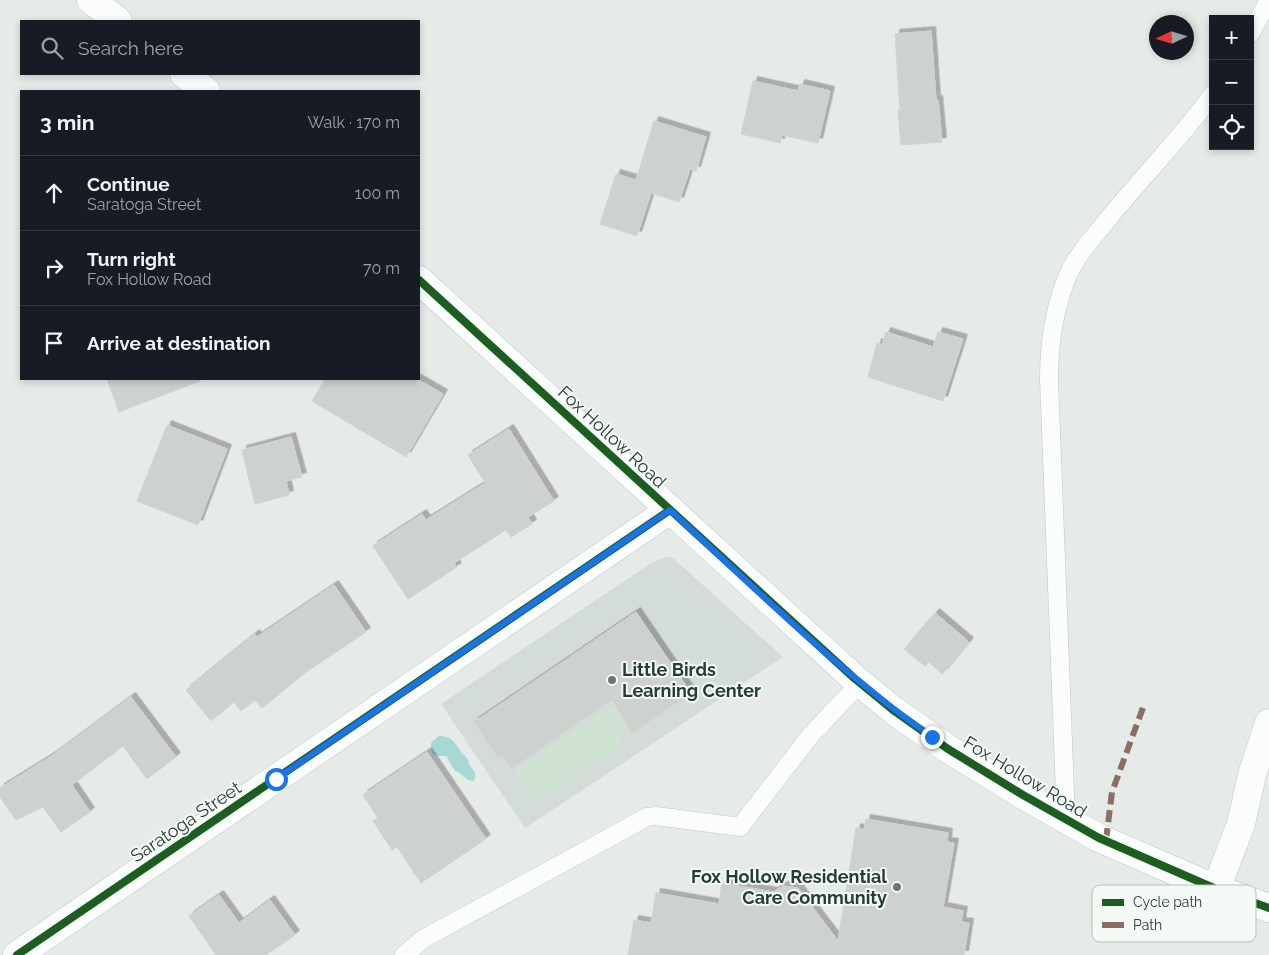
<!DOCTYPE html>
<html lang="en">
<head>
<meta charset="utf-8">
<style>
	:root { --surface:#171b24; --page:#242831; --text:#f1f3f6; --muted:#9ea1a6; --line:#363941 }
	body { margin:0; font-family:Raleway,sans-serif; background:var(--page); color:var(--text) }
	.controls { position:absolute; right:15px; top:15px; display:grid; overflow:hidden; border-radius:0px; box-shadow:0 2px 8px #0003 }
	.controls button { width:45px; height:45px; display:grid; place-items:center; padding:0; border:0; border-bottom:1px solid var(--line); background:var(--surface); color:var(--text); font:25px sans-serif }
	.compass { position:absolute; left:1149px; top:15px; width:45px; height:45px; border-radius:50%; background:var(--surface); box-shadow:0 2px 8px #0003; rotate:266deg }
	.stop { position:absolute; width:15px; height:15px; margin:-11px; border:4px solid #1a73e8; border-radius:50%; background:#fff }
	.stop.end { background:#1a73e8; border-color:#fff; box-shadow:0 1px 5px #0008 }
	.list { margin:0; padding:0; list-style:none }
	h2 { display:flex; justify-content:space-between; align-items:center; height:65px; margin:0; padding:0 20px; font-size:21px }
	h2 small { font-size:16px; font-weight:400; color:var(--muted) }
	.list li { display:grid; grid-template-columns:32px 1fr auto; gap:15px; align-items:center; box-sizing:border-box; height:75px; padding:0 20px; border-top:1px solid var(--line) }
	.list b { display:block; font-size:19px; white-space:nowrap }
	.list p { margin:0; font-size:16px; white-space:nowrap; color:var(--muted) }
	.list em { font-size:16px; font-style:normal; color:var(--muted) }
	.icon { flex:none; width:28px; height:28px; fill:none; stroke:currentColor; stroke-width:2; stroke-linecap:round; stroke-linejoin:round }
	.map { position:relative; flex:none; width:1269px; height:955px; overflow:hidden }
	.search { position:absolute; background:var(--surface); box-shadow:0 2px 8px #0003; left:20px; top:20px; width:400px; height:55px; display:flex; align-items:center; gap:12px; box-sizing:border-box; padding:0 18px; border-radius:0px; color:var(--muted); font-size:19px }
	.panel { position:absolute; background:var(--surface); box-shadow:0 2px 8px #0003; left:20px; top:90px; width:400px; height:290px; border-radius:0px }
	.map>svg:first-child { display:block }
	.built { fill:#d4dcd7 }
	.green { fill:#d0e3d3 }
	.water { fill:#a8d8d6 }
	.building { fill:#cdd2cf; stroke:#ced4d1; filter:url(#shadow) }
	.lines { fill:none; stroke-linecap:round; stroke-linejoin:round }
	.service-casing { stroke:#c3c8c5; stroke-width:19 }
	.minor-casing { stroke:#c3c8c5; stroke-width:29 }
	.secondary-casing { stroke:#c1c8c5; stroke-width:29 }
	.service { stroke:#fbfcfc; stroke-width:18 }
	.minor { stroke:#fbfcfc; stroke-width:28 }
	.secondary { stroke:#fbfcfc; stroke-width:28 }
	.quiet { stroke:#8d6e63; stroke-width:6; stroke-dasharray:12 6; stroke-linecap:butt }
	.cycleway-casing { stroke:#f4f9f6; stroke-width:11 }
	.cycleway { stroke:#1b5e20; stroke-width:8 }
	.route { stroke:#1a73e8; stroke-width:6 }
	.poi-dot { fill:#687b72; stroke:#f4f9f6; stroke-width:2 }
	.labels { text-anchor:middle; stroke-width:4; stroke-linejoin:round; paint-order:stroke }
	.street-label { font-size:18px; fill:#243e33; stroke:#f4f9f6 }
	.poi-label { font-size:18px; font-weight:bold; fill:#243e33; stroke:#f4f9f6; text-anchor:start }
	.key { fill:#f4f9f6; stroke:#b6c1bc; stroke-width:1 }
	.key-label { font-size:14px; fill:#243e33 }
</style>
</head>
<body>
<div class="map">
<svg width="1269" height="955" viewBox="0 0 1269 955">
	<defs>
		<filter id="shadow"><feDropShadow dx="4.5" dy="-4.5" stdDeviation="0" flood-color="#0004"/></filter>
	</defs>
	<rect width="100%" height="100%" fill="#e6ebe8"/>
	<path class="built" d="M 665,557 L 669,557 L 674,559 L 783,657 L 525,828 L 441,704 L 650,564 Z"/>
	<path class="green" d="M 613,705 L 626,709 L 635,722 L 626,728 L 616,750 L 537,803 L 515,771 Z"/>
	<path class="water" d="M 439,736 C 454,736 455,745 463,754 C 465,757 467,756 468,760 C 469,761 468,763 469,764 C 473,771 477,771 474,781 C 466,782 463,773 455,771 L 446,756 L 437,756 L 432,753 L 431,743 Z"/>
	<g class="building">
		<path d="M 931,31 L 936,100 L 938,100 L 942,142 L 901,145 L 898,110 L 900,110 L 895,34 Z"/>
		<path d="M 753,81 L 798,91 L 800,84 L 830,91 L 818,143 L 782,135 L 780,143 L 741,134 Z"/>
		<path d="M 654,121 L 706,137 L 696,171 L 690,169 L 679,202 L 651,193 L 637,236 L 600,224 L 616,174 L 636,180 Z"/>
		<path d="M 886,332 L 933,347 L 938,332 L 963,339 L 943,401 L 868,377 L 877,343 L 882,345 Z"/>
		<path d="M 107,379 L 200,379 L 200,381 L 119,412 Z"/>
		<path d="M 325,379 L 417,379 L 443,394 L 406,457 L 312,401 Z"/>
		<path d="M 167,425 L 227,449 L 198,525 L 137,501 Z"/>
		<path d="M 509,429 L 554,501 L 528,517 L 532,524 L 511,537 L 506,530 L 454,563 L 457,567 L 408,599 L 373,546 L 422,514 L 426,520 L 485,483 L 468,455 Z"/>
		<path d="M 291,437 L 302,477 L 286,481 L 289,495 L 255,504 L 242,450 Z"/>
		<path d="M 334,585 L 366,632 L 306,672 L 262,708 L 255,700 L 241,711 L 234,702 L 211,721 L 186,690 L 255,634 L 257,637 Z"/>
		<path d="M 636,612 L 691,693 L 632,733 L 612,700 L 512,768 L 503,755 L 498,758 L 474,722 Z"/>
		<path d="M 935,613 L 969,642 L 942,674 L 929,662 L 925,666 L 904,649 Z"/>
		<path d="M 131,697 L 176,757 L 147,779 L 123,746 L 72,785 L 90,812 L 61,832 L 43,807 L 16,820 L 0,797 L 0,788 L 53,755 Z"/>
		<path d="M 427,752 L 486,839 L 421,883 L 397,847 L 392,850 L 373,821 L 378,818 L 363,795 Z"/>
		<path d="M 866,819 L 948,833 L 947,842 L 954,843 L 943,907 L 963,911 L 961,922 L 969,923 L 964,955 L 628,955 L 634,920 L 651,923 L 656,893 L 719,904 L 722,883 L 773,892 L 783,886 L 798,888 L 838,941 L 856,828 L 864,830 Z"/>
		<path d="M 219,895 L 239,923 L 270,900 L 295,935 L 266,955 L 216,955 L 189,916 Z"/>
	</g>
	<g class="lines">
		<defs>
			<g id="service">
				<path d="M 1250,34 L 1269,0"/>
				<path d="M 1066,819 L 1049,379 C 1049,343 1054,308 1068,275 C 1077,254 1094,237 1108,219 C 1142,177 1181,138 1213,94"/>
				<path d="M 404,955 L 423,939 L 647,817 L 656,816 L 740,827 L 810,736 L 860,683"/>
			</g>
			<g id="minor">
				<path d="M 1216,889 L 1241,824 L 1252,775 L 1269,723"/>
				<path d="M 17,955 L 670,510"/>
			</g>
			<g id="secondary">
				<path d="M 91,0 L 118,21"/>
				<path d="M 184,74 L 206,91"/>
				<path d="M 419,280 L 854,678 L 893,710 L 948,749 L 1023,795 L 1099,838 L 1216,889 L 1269,908"/>
			</g>
		</defs>
		<use href="#service" class="service-casing"/>
		<use href="#minor" class="minor-casing"/>
		<use href="#secondary" class="secondary-casing"/>
		<use href="#service" class="service"/>
		<use href="#minor" class="minor"/>
		<use href="#secondary" class="secondary"/>
		<path class="quiet" d="M 1106,840 L 1112,792 L 1144,705"/>
		<defs>
			<g id="cycleway">
				<path d="M 419,280 L 854,678 L 893,710 L 948,749 L 1023,795 L 1099,838 L 1216,889 L 1269,908"/>
				<path d="M 17,955 L 670,510"/>
			</g>
		</defs>
		<use href="#cycleway" class="cycleway-casing"/>
		<use href="#cycleway" class="cycleway"/>
	</g>
	<g class="lines">
		<path class="route" d="M 276,779 L 670,510 C 755,588 838,671 932,737"/>
	</g>
	<g class="poi-dot">
		<circle cx="612" cy="680" r="5"/>
		<circle cx="897" cy="887" r="5"/>
	</g>
	<g class="labels">
		<g class="street-label">
			<text transform="translate(612 437) rotate(43)" y="6">Fox Hollow Road</text>
			<text transform="translate(1025 777) rotate(31)" y="6">Fox Hollow Road</text>
			<text transform="translate(186 822) rotate(-34)" y="6">Saratoga Street</text>
		</g>
		<g class="poi-label">
			<text x="622" y="676">Little Birds<tspan x="622" dy="21">Learning Center</tspan></text>
			<text x="887" y="883" text-anchor="end">Fox Hollow Residential<tspan x="887" dy="21">Care Community</tspan></text>
		</g>
	</g>
	<rect x="1092" y="885" width="164" height="57" rx="8" class="key"/>
	<rect x="1102" y="899" width="22" height="7" fill="#1b5e20"/>
	<rect x="1102" y="922" width="22" height="6" fill="#8d6e63"/>
	<g class="key-label">
		<text x="1133" y="907">Cycle path</text>
		<text x="1133" y="930">Path</text>
	</g>
</svg>
<div class="controls">
<button>+</button>
<button>−</button>
<button><svg class="icon" aria-label="locate" viewBox="0 0 24 24"><circle cx="12" cy="12" r="6"/><path d="M12 2v4M12 18v4M2 12h4M18 12h4"/></svg></button>
</div>
<svg class="compass" viewBox="-18 -18 36 36"><path d="M0-13l5 13h-10z" fill="#e53935"/><path d="M0 13l5-13h-10z" fill="#9ea1a6"/></svg>
<div class="stop" style="left:276px;top:779px"></div>
<div class="stop end" style="left:932px;top:737px"></div>
<div class="search"><svg class="icon" aria-label="search" viewBox="0 0 24 24"><circle cx="10" cy="10" r="6"/><path d="M15 15l6 6"/></svg>Search here</div>
<section class="panel">
<h2>3 min<small>Walk · 170 m</small></h2>
<ul class="list">
<li><svg class="icon" aria-label="ahead" viewBox="0 0 24 24"><path d="M12 20V5M6 11l6-6 6 6"/></svg><div><b>Continue</b><p>Saratoga Street</p></div><em>100 m</em></li>
<li><svg class="icon" aria-label="right" viewBox="0 0 24 24"><path d="M7 20v-9h11M14 6l5 5-5 5"/></svg><div><b>Turn right</b><p>Fox Hollow Road</p></div><em>70 m</em></li>
<li><svg class="icon" aria-label="arrive" viewBox="0 0 24 24"><path d="M6 21V4h12l-3 4 3 4H6"/></svg><div><b>Arrive at destination</b></div></li>
</ul>
</section>
</div>
</body>
</html>
